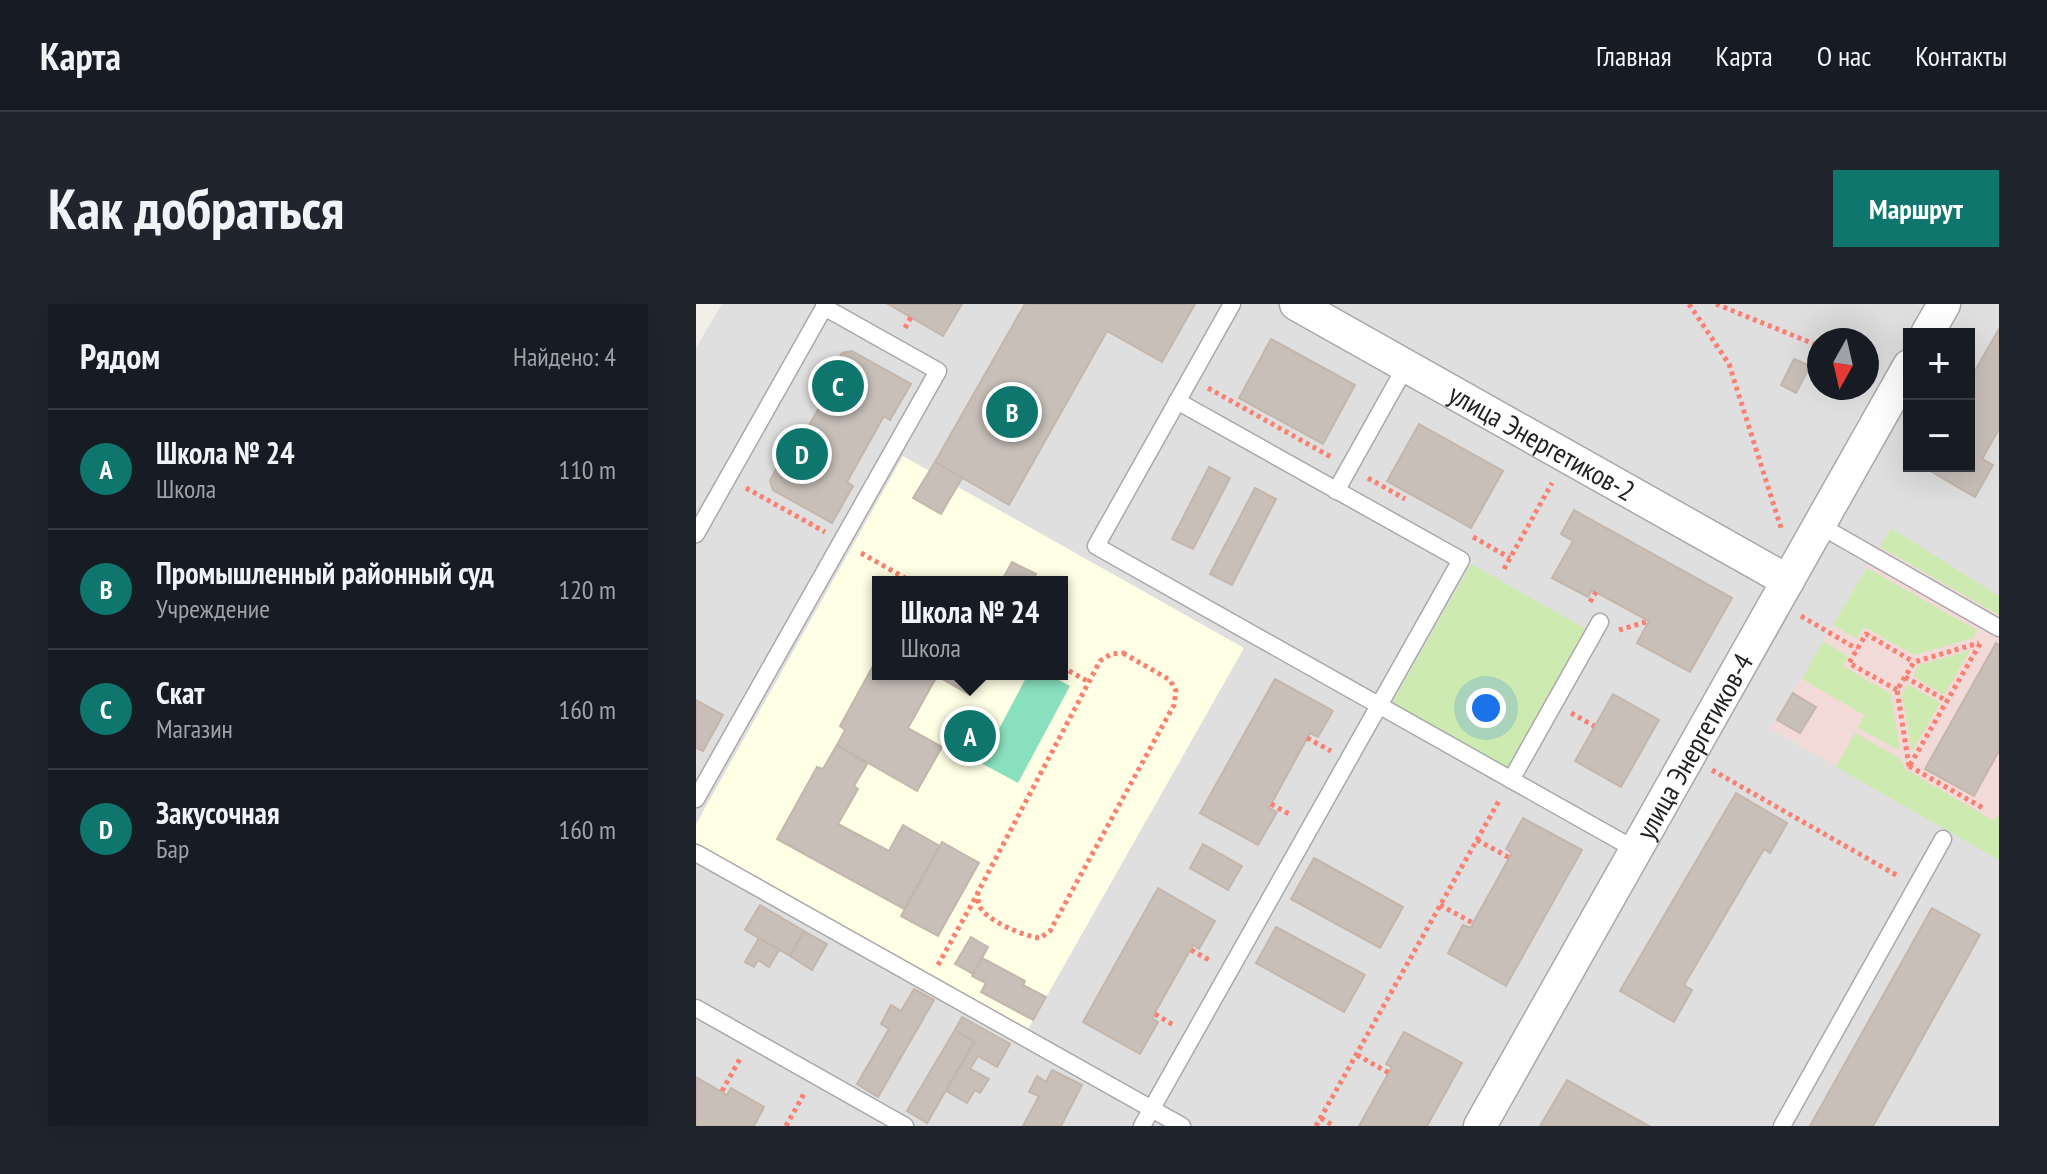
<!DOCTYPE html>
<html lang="ru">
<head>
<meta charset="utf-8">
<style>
	:root { --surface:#171b24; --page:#20242c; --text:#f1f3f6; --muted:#9ea1a6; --line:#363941; --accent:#0f766e }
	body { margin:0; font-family:"PT Sans Narrow",sans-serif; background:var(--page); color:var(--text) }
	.controls { position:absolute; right:24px; top:24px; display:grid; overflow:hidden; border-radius:0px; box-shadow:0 8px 32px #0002 }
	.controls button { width:72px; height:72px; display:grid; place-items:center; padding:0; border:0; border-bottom:2px solid var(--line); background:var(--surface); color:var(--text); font:40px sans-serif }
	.compass { position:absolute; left:1111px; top:24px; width:72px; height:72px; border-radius:50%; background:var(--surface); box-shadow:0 8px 32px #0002; rotate:188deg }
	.you { position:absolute; left:790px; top:404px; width:28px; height:28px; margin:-20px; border:6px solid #fff; border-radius:50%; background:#1a73e8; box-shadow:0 0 0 12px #1a73e833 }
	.badge { display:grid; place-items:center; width:52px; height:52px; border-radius:50%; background:var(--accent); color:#fff; font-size:26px; font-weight:700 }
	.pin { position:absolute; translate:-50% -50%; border:4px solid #fff; box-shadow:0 2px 8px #0006 }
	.popup { position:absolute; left:176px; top:272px; width:196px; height:104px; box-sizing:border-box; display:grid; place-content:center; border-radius:0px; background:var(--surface); filter:drop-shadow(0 2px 6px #0005); font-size:26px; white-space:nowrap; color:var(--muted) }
	.popup b { font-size:30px; color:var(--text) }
	.popup::after { content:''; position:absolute; left:50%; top:100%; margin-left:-16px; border:16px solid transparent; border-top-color:var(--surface) }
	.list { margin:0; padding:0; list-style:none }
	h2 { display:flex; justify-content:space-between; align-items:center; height:104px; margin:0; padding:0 32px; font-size:34px }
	h2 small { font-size:26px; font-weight:400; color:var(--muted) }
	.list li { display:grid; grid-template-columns:52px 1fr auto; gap:24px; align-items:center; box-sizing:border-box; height:120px; padding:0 32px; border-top:2px solid var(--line) }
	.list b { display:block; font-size:30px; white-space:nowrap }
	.list p { margin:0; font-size:26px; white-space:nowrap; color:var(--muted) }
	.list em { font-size:26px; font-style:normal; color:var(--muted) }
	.map { position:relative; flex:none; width:1303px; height:822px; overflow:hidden; border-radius:0px }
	header { display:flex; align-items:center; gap:48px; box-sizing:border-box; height:112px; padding:0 40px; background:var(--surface); border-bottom:2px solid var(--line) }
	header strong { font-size:38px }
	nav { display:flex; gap:44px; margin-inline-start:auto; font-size:28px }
	.intro { display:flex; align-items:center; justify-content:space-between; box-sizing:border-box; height:192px; padding:0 48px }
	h1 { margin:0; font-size:56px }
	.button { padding:20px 36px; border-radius:0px; background:var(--accent); color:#fff; font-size:28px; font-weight:700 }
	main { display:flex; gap:48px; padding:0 48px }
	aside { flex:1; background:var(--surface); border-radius:0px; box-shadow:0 8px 32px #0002 }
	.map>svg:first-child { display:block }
	.residential { fill:#e0dfdf; fill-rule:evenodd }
	.commercial { fill:#f2dad9 }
	.education { fill:#ffffe5; fill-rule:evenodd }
	.grass { fill:#cdebb0 }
	.pitch { fill:#88e0be }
	.building { fill:#c7bfb8; stroke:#c4b6ab; stroke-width:2 }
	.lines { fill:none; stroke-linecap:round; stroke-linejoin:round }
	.service-casing { stroke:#a9a9a9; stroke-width:19 }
	.minor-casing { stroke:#a9a9a9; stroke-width:35 }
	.path { stroke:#fa8072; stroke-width:5; stroke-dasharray:4 4; stroke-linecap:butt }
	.service { stroke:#fff; stroke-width:16 }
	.minor { stroke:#fff; stroke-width:32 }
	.labels { text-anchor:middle; stroke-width:8; stroke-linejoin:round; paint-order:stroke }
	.street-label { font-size:28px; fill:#222; stroke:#fff }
</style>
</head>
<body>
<header>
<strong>Карта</strong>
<nav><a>Главная</a><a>Карта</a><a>О нас</a><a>Контакты</a></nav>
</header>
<div class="intro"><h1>Как добраться</h1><a class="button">Маршрут</a></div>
<main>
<aside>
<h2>Рядом<small>Найдено: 4</small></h2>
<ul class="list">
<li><span class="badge">A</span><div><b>Школа № 24</b><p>Школа</p></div><em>110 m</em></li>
<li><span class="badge">B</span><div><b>Промышленный районный суд</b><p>Учреждение</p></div><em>120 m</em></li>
<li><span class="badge">C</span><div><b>Скат</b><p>Магазин</p></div><em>160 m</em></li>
<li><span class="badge">D</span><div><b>Закусочная</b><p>Бар</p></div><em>160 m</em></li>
</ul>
</aside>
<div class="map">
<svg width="1303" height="822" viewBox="0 0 1303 822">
	<rect width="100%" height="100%" fill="#f2efe9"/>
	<path class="residential" d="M 26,0 L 1303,0 L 1303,822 L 0,822 L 0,44 ZM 1213,30 L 1273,30 L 1273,162 L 1213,162 ZM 1123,36 L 1171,36 L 1171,84 L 1123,84 ZM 182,278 L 366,278 L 366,370 L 182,370 Z"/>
	<path class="commercial" d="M 1195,224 L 1303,292 L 1303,556 L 1075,425 Z"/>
	<path class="education" d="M 207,152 L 548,344 L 331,727 L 0,539 L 0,520 ZM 182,278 L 366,278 L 366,370 L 182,370 Z"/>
	<g class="grass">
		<path d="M 1195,224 L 1303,292 L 1303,311 L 1184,243 Z"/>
		<path d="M 775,260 L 890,325 L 811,464 L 696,399 Z"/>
		<path d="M 1171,264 L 1281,326 L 1277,334 L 1218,351 L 1168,323 L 1161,335 L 1137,321 Z"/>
		<path d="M 1127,337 L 1152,352 L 1147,362 L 1195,390 L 1204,447 L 1162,424 L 1168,411 L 1106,375 Z"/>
		<path d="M 1274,346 L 1248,391 L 1217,372 L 1223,361 Z"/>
		<path d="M 1212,380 L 1244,399 L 1216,448 L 1206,390 Z"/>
		<path d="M 1159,429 L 1205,455 L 1209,465 L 1298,517 L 1303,510 L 1303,556 L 1140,463 Z"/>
	</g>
	<path class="pitch" d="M 332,370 L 351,370 L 374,382 L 322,479 L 285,459 Z"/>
	<g class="building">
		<path d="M 192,0 L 266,0 L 247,32 Z"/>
		<path d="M 329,0 L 499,0 L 466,58 L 411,27 L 313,201 L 239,158 Z"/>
		<path d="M 1303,25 L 1303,125 L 1286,155 L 1297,161 L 1279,193 L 1226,162 L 1273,162 L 1273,77 Z"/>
		<path d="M 575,35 L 659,81 L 627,140 L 543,94 Z"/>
		<path d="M 156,47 L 215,80 L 194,116 L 188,112 L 151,178 L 157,182 L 136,219 L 77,186 L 74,177 L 80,165 L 89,163 L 143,69 L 140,60 L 146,49 Z"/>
		<path d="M 1098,55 L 1114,62 L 1100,89 L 1085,81 Z"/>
		<path d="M 723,120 L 807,167 L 775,224 L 691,177 Z"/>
		<path d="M 239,158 L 266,174 L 245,210 L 217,194 Z"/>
		<path d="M 513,163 L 534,174 L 497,245 L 476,235 Z"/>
		<path d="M 559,184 L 580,195 L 536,281 L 514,270 Z"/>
		<path d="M 878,206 L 1036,294 L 994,368 L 941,339 L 953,317 L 896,286 L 892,293 L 856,274 L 877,237 L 865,230 Z"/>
		<path d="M 316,258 L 340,270 L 336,278 L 305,278 Z"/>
		<path d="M 1300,339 L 1303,341 L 1303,447 L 1278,492 L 1229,465 Z"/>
		<path d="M 182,353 L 182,370 L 286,370 L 274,391 L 241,372 L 212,424 L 246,443 L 221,487 L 141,441 L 149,426 L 144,422 Z"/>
		<path d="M 579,375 L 637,407 L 622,433 L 614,429 L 573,504 L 581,508 L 562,541 L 504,509 Z"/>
		<path d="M 1097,389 L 1120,403 L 1104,429 L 1081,416 Z"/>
		<path d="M 917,390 L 963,416 L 925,483 L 879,457 Z"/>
		<path d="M 0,396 L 27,411 L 7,447 L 0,444 Z"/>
		<path d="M 141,441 L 171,460 L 158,482 L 162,485 L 142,520 L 193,547 L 207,521 L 244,542 L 208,605 L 81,535 L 121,463 L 127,465 Z"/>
		<path d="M 1040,489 L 1091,519 L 1074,549 L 1068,545 L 988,681 L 996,686 L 978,718 L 924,687 Z"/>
		<path d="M 827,514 L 886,546 L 810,682 L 752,649 L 767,621 L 775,624 L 777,619 L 816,549 L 810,545 Z"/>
		<path d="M 246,538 L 283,559 L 242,632 L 205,612 Z"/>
		<path d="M 507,540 L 546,562 L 532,586 L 494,564 Z"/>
		<path d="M 618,554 L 707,603 L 684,644 L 595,595 Z"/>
		<path d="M 462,584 L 519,617 L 503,645 L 497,641 L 456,714 L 462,718 L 444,750 L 387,718 Z"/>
		<path d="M 64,601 L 108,627 L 94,652 L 49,626 Z"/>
		<path d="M 1236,604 L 1284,631 L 1177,822 L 1114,822 Z"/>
		<path d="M 580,623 L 669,671 L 648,708 L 560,659 Z"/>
		<path d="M 108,627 L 131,640 L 116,666 L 94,652 Z"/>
		<path d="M 275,633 L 292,643 L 277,670 L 259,660 Z"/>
		<path d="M 63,634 L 83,646 L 73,663 L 62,656 L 58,663 L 49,658 Z"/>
		<path d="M 286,654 L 329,677 L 327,681 L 350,693 L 337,716 L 285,688 L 290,679 L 276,672 Z"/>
		<path d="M 218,685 L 238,696 L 182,793 L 161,780 L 193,725 L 185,720 L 195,701 L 205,707 Z"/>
		<path d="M 266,713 L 314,740 L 301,763 L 282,752 L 274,765 L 293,775 L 284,789 L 279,786 L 271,799 L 250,787 L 278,738 L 259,726 Z"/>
		<path d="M 259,726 L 278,738 L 231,819 L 211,807 Z"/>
		<path d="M 708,728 L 766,759 L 731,822 L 663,822 L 696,763 L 690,760 Z"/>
		<path d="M 356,766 L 386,781 L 365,822 L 327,822 L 343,792 L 333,788 L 341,772 L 350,778 Z"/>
		<path d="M 0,773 L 31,791 L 35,784 L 68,803 L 58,822 L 0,822 Z"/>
		<path d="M 871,776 L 953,822 L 844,822 Z"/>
	</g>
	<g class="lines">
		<defs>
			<g id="service">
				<path d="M 536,0 L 400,242 L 940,546"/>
				<path d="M 640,187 L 710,62"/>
				<path d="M 1123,221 L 1303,324"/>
				<path d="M 0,230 L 130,0"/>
				<path d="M 815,476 L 904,318"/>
				<path d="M 0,495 L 242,67 L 128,3"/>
				<path d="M 0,549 L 486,822"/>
				<path d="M 0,704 L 209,822"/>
				<path d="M 446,822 L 765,256 L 481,97"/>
				<path d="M 1086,822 L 1247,535"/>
			</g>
			<g id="minor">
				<path id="s1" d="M 600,0 L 1092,277"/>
				<path d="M 1231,30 L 1248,0"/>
				<path id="s2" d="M 784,822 L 1213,62"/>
			</g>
		</defs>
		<use href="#service" class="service-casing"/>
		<use href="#minor" class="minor-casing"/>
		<g class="path">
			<path d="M 993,0 L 1033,60 L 1085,224"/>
			<path d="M 1020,0 L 1123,42"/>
			<path d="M 209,24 L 215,13"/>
			<path d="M 512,84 L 635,153"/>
			<path d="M 672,174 L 709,195"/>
			<path d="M 50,184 L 129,228"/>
			<path d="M 777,233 L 814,254"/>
			<path d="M 165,249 L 216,278"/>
			<path d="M 808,265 L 856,179"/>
			<path d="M 894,298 L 900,288"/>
			<path d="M 1105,312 L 1161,345"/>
			<path d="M 923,326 L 953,317"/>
			<path d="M 427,349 L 474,376 L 480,387 L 478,401 L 354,627 L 344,634 C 330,633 288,616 283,601 C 282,599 282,591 282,588 L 404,357 L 415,350 Z"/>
			<path d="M 366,363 L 393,378"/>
			<path d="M 1209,373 L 1251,397"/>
			<path d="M 1201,386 L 1153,359 L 1170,330 L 1218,358"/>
			<path d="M 875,409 L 898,422"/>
			<path d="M 611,434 L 635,447"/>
			<path d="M 1214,461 L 1285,338"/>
			<path d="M 1213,462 L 1201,386 L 1218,358 L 1283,339"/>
			<path d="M 1213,462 L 1287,504"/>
			<path d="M 1016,466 L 1202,572"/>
			<path d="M 575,500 L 595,511"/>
			<path d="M 781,536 L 814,554"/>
			<path d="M 744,601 L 777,619"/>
			<path d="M 495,646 L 515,657"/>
			<path d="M 242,661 L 282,589"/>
			<path d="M 459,710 L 479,722"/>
			<path d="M 661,751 L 693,769"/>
			<path d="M 26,787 L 45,753"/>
			<path d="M 625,814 L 638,822"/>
			<path d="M 90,822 L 109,788"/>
			<path d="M 620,822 L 804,495"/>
		</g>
		<use href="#service" class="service"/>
		<use href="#minor" class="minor"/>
	</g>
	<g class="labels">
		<g class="street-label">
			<text dy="10" stroke="none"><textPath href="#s1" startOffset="282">улица Энергетиков-2</textPath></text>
			<text dy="10" stroke="none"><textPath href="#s2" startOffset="436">улица Энергетиков-4</textPath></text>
		</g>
	</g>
</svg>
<div class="controls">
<button>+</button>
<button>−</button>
</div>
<svg class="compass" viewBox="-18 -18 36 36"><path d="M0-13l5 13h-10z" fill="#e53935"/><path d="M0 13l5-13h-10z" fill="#9ea1a6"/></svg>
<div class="you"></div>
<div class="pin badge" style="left:274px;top:432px">A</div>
<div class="popup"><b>Школа № 24</b>Школа</div>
<div class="pin badge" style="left:316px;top:108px">B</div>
<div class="pin badge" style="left:142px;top:82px">C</div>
<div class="pin badge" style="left:106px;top:150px">D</div>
</div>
</main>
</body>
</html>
